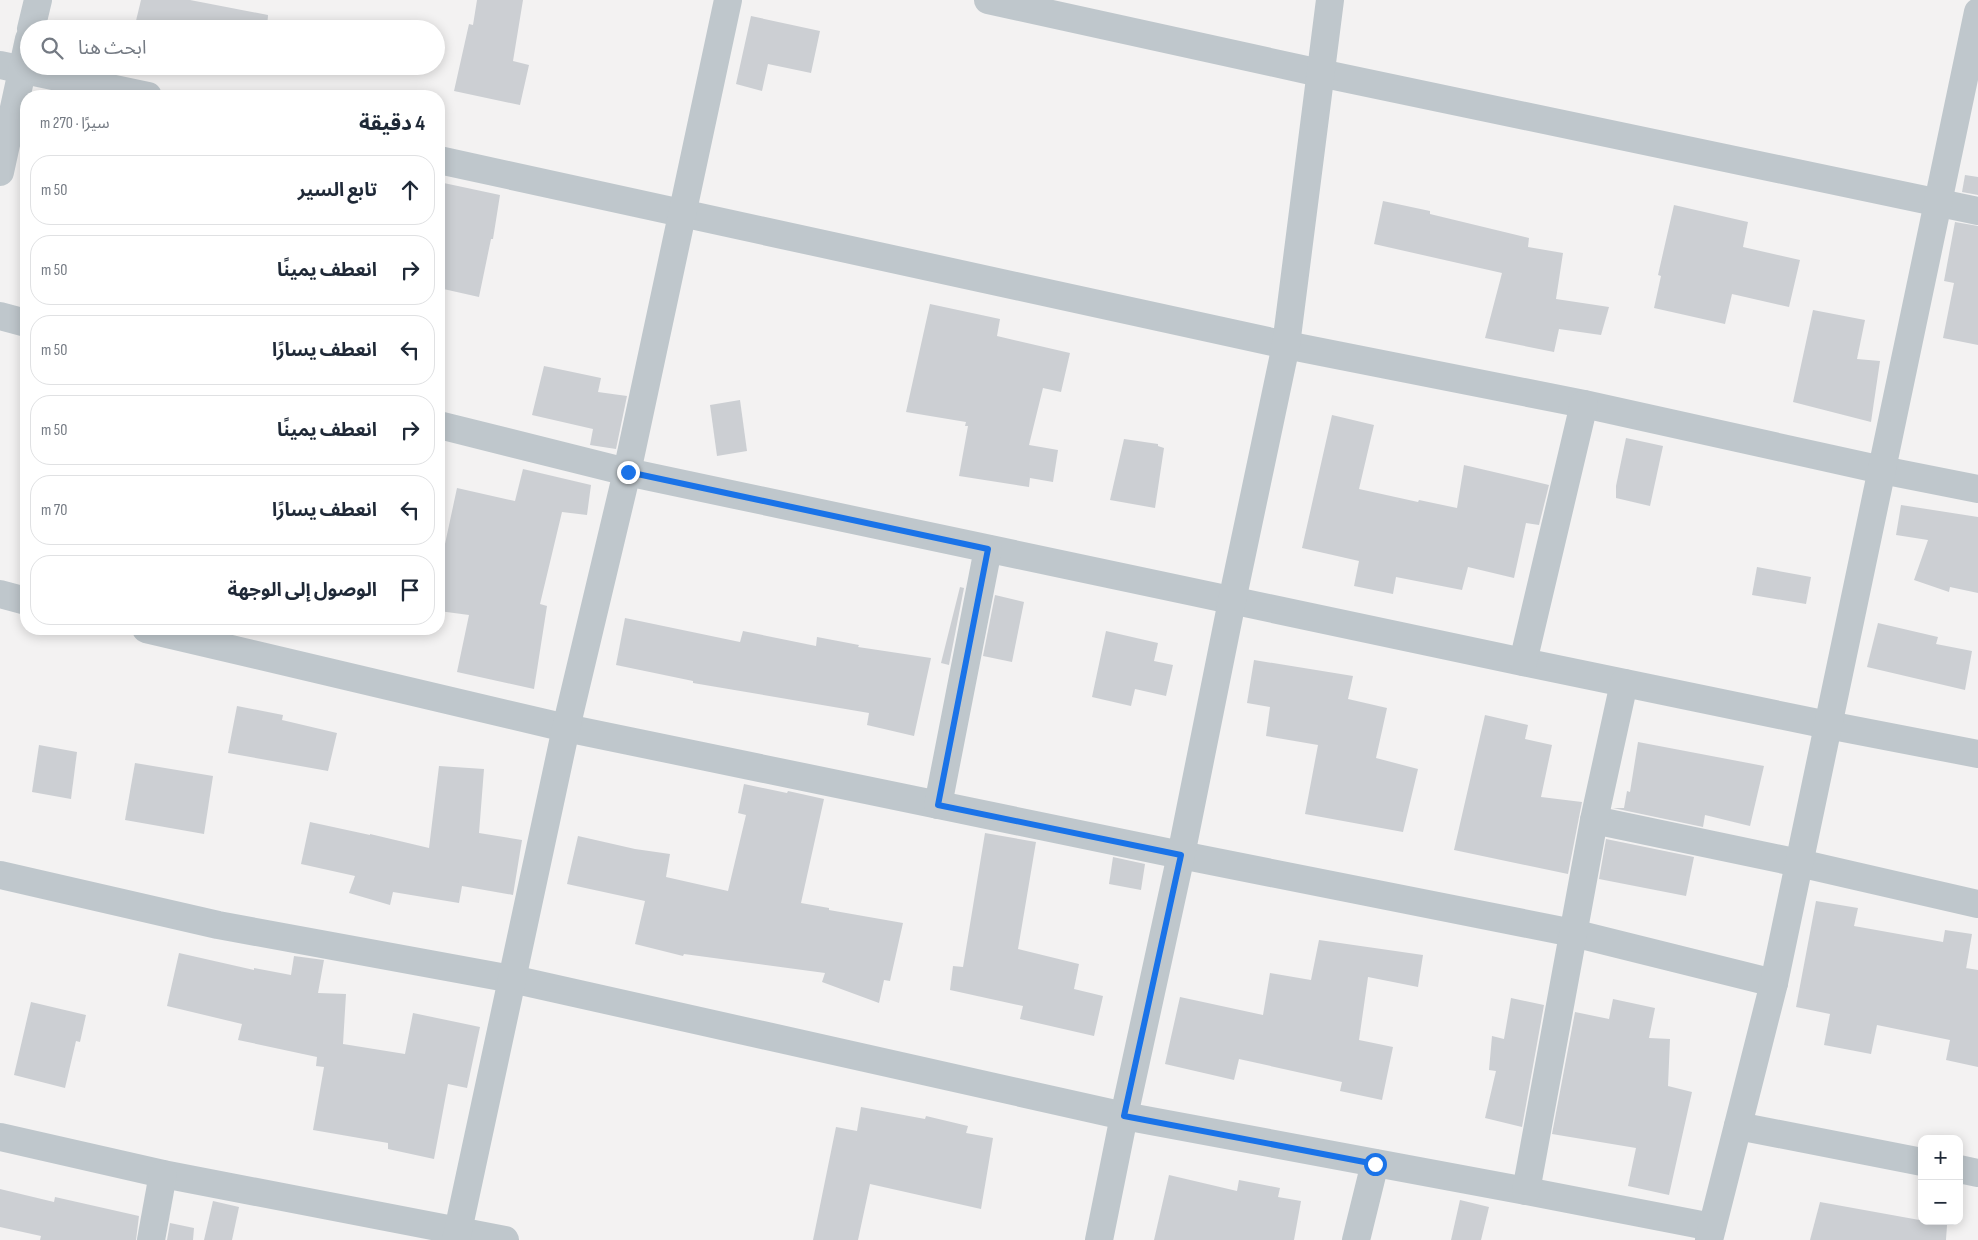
<!DOCTYPE html>
<html lang="ar">
<head>
<meta charset="utf-8">
<style>
	:root { --surface:#fff; --page:#f6f6f7; --text:#1f2937; --muted:#747a83; --line:#e0e1e3 }
	body { margin:0; font-family:"Sofia Sans Condensed","Noto Sans Arabic",sans-serif; background:var(--page); color:var(--text); direction:rtl }
	.controls { position:absolute; right:15px; bottom:15px; display:grid; overflow:hidden; border-radius:10px; box-shadow:0 2px 12px #0003 }
	.controls button { width:45px; height:45px; display:grid; place-items:center; padding:0; border:0; border-bottom:1px solid var(--line); background:var(--surface); color:var(--text); font:25px sans-serif }
	.stop { position:absolute; width:15px; height:15px; margin:-11px; border:4px solid #1a73e8; border-radius:50%; background:#fff }
	.stop.end { background:#1a73e8; border-color:#fff; box-shadow:0 1px 5px #0008 }
	.list { margin:0; padding:0; list-style:none }
	h2 { display:flex; justify-content:space-between; align-items:center; height:65px; margin:0; padding:0 20px; font-size:21px }
	h2 small { font-size:16px; font-weight:400; color:var(--muted) }
	.list li { display:grid; grid-template-columns:32px 1fr auto; gap:15px; align-items:center; box-sizing:border-box; height:70px; margin:0 10px 10px; padding:0 10px; border:1px solid var(--line); border-radius:20px }
	.list b { display:block; font-size:19px; white-space:nowrap }
	.list em { font-size:16px; font-style:normal; color:var(--muted) }
	.icon { flex:none; width:28px; height:28px; fill:none; stroke:currentColor; stroke-width:2; stroke-linecap:round; stroke-linejoin:round }
	.map { position:relative; flex:none; width:1978px; height:1240px; overflow:hidden; direction:ltr }
	.search { position:absolute; background:var(--surface); box-shadow:0 2px 12px #0003; left:20px; top:20px; width:425px; height:55px; display:flex; align-items:center; gap:12px; box-sizing:border-box; padding:0 18px; border-radius:28px; color:var(--muted); font-size:19px }
	.panel { position:absolute; background:var(--surface); box-shadow:0 2px 12px #0003; left:20px; top:90px; width:425px; height:545px; border-radius:20px; direction:rtl }
	.map>svg:first-child { display:block }
	.building { fill:#cccfd3 }
	.lines { fill:none; stroke-linecap:round; stroke-linejoin:round }
	.minor { stroke:#bfc7cc; stroke-width:28 }
	.route { stroke:#1a73e8; stroke-width:6 }
</style>
</head>
<body>
<div class="map">
<svg width="1978" height="1240" viewBox="0 0 1978 1240">
	<rect width="100%" height="100%" fill="#f3f2f2"/>
	<g class="building">
		<path d="M 141,0 L 190,0 L 268,15 L 267,29 L 134,29 Z"/>
		<path d="M 477,0 L 523,0 L 513,61 L 529,65 L 520,105 L 454,91 L 469,24 L 473,25 Z"/>
		<path d="M 751,16 L 820,31 L 811,73 L 768,64 L 762,91 L 736,84 Z"/>
		<path d="M 1965,175 L 1978,177 L 1978,195 L 1962,192 Z"/>
		<path d="M 439,182 L 500,195 L 493,239 L 491,239 L 479,297 L 439,288 Z"/>
		<path d="M 1383,201 L 1430,211 L 1430,214 L 1529,238 L 1528,247 L 1563,253 L 1556,299 L 1609,307 L 1601,335 L 1559,329 L 1554,352 L 1485,338 L 1502,273 L 1374,244 Z"/>
		<path d="M 1674,205 L 1748,222 L 1743,247 L 1800,260 L 1789,307 L 1732,294 L 1725,324 L 1654,308 L 1661,276 L 1658,275 Z"/>
		<path d="M 1955,222 L 1978,226 L 1978,345 L 1943,338 L 1954,283 L 1944,281 Z"/>
		<path d="M 930,304 L 1000,319 L 997,336 L 1070,353 L 1061,392 L 1043,388 L 1029,445 L 1058,450 L 1053,482 L 1030,478 L 1029,487 L 959,476 L 968,426 L 965,426 L 966,422 L 906,412 Z"/>
		<path d="M 1813,310 L 1865,320 L 1857,359 L 1880,361 L 1871,422 L 1793,402 Z"/>
		<path d="M 544,366 L 601,378 L 598,392 L 627,396 L 616,449 L 590,445 L 593,429 L 532,415 Z"/>
		<path d="M 740,400 L 747,451 L 717,456 L 710,405 Z"/>
		<path d="M 1332,415 L 1374,425 L 1359,489 L 1418,502 L 1419,500 L 1457,508 L 1464,465 L 1549,485 L 1539,525 L 1526,523 L 1514,578 L 1468,567 L 1462,590 L 1396,577 L 1393,594 L 1354,586 L 1359,561 L 1302,548 Z"/>
		<path d="M 1626,438 L 1663,446 L 1650,506 L 1616,498 L 1616,486 Z"/>
		<path d="M 1124,439 L 1158,444 L 1158,446 L 1164,448 L 1155,508 L 1110,500 Z"/>
		<path d="M 523,469 L 591,485 L 587,515 L 562,512 L 540,604 L 547,606 L 534,689 L 457,672 L 469,615 L 439,611 L 439,558 L 442,558 L 457,488 L 515,501 Z"/>
		<path d="M 1901,505 L 1978,517 L 1978,593 L 1950,587 L 1949,592 L 1914,580 L 1928,540 L 1896,535 Z"/>
		<path d="M 1757,567 L 1811,577 L 1806,604 L 1752,595 Z"/>
		<path d="M 960,587 L 964,588 L 949,665 L 941,663 Z"/>
		<path d="M 995,595 L 1024,602 L 1012,662 L 983,656 Z"/>
		<path d="M 625,618 L 740,642 L 743,631 L 816,646 L 817,637 L 859,645 L 858,647 L 931,658 L 914,736 L 867,725 L 869,713 L 693,683 L 693,681 L 616,665 Z"/>
		<path d="M 1878,623 L 1938,637 L 1936,644 L 1972,651 L 1965,690 L 1867,667 Z"/>
		<path d="M 1106,631 L 1158,643 L 1154,661 L 1173,665 L 1166,696 L 1135,689 L 1131,706 L 1092,697 Z"/>
		<path d="M 1254,660 L 1353,676 L 1348,699 L 1387,708 L 1376,758 L 1418,769 L 1403,832 L 1305,814 L 1318,745 L 1266,736 L 1270,707 L 1247,703 Z"/>
		<path d="M 237,706 L 283,715 L 282,720 L 337,733 L 328,771 L 228,753 Z"/>
		<path d="M 1485,715 L 1528,725 L 1525,739 L 1552,745 L 1541,797 L 1582,802 L 1568,874 L 1454,850 Z"/>
		<path d="M 1638,742 L 1764,766 L 1750,826 L 1705,815 L 1703,827 L 1613,808 L 1624,808 L 1627,791 L 1630,792 Z"/>
		<path d="M 39,745 L 77,752 L 71,799 L 32,792 Z"/>
		<path d="M 135,763 L 213,776 L 204,834 L 125,820 Z"/>
		<path d="M 439,766 L 484,769 L 479,833 L 522,840 L 513,895 L 462,886 L 459,903 L 393,892 L 390,905 L 349,893 L 355,876 L 301,864 L 310,822 L 370,835 L 370,834 L 429,848 Z"/>
		<path d="M 744,784 L 787,793 L 788,791 L 824,799 L 801,903 L 829,908 L 829,910 L 903,923 L 890,981 L 884,980 L 879,1003 L 822,982 L 825,973 L 684,954 L 683,956 L 635,944 L 645,901 L 567,884 L 578,836 L 635,849 L 670,854 L 666,877 L 728,891 L 746,815 L 738,813 Z"/>
		<path d="M 985,833 L 1036,842 L 1018,949 L 1079,964 L 1074,989 L 1103,996 L 1094,1036 L 1020,1019 L 1023,1006 L 950,990 L 953,966 L 963,967 Z"/>
		<path d="M 1606,839 L 1694,857 L 1686,896 L 1599,879 Z"/>
		<path d="M 1113,857 L 1145,864 L 1141,890 L 1109,884 Z"/>
		<path d="M 1816,901 L 1858,908 L 1854,926 L 1943,942 L 1945,930 L 1972,934 L 1965,975 L 1966,968 L 1978,970 L 1978,1067 L 1946,1060 L 1950,1040 L 1877,1025 L 1871,1054 L 1824,1045 L 1830,1014 L 1796,1007 Z"/>
		<path d="M 1319,940 L 1423,955 L 1418,987 L 1368,977 L 1359,1040 L 1393,1047 L 1382,1100 L 1340,1091 L 1342,1082 L 1239,1059 L 1234,1080 L 1165,1064 L 1180,997 L 1263,1015 L 1270,973 L 1311,980 Z"/>
		<path d="M 179,953 L 254,970 L 254,968 L 291,975 L 294,956 L 324,960 L 318,993 L 346,994 L 343,1044 L 405,1054 L 413,1013 L 480,1027 L 467,1088 L 448,1084 L 434,1159 L 388,1149 L 388,1143 L 313,1130 L 324,1067 L 316,1066 L 317,1057 L 238,1040 L 242,1024 L 167,1006 Z"/>
		<path d="M 1511,998 L 1544,1005 L 1522,1127 L 1485,1118 L 1496,1071 L 1489,1070 L 1492,1036 L 1504,1039 Z"/>
		<path d="M 1613,999 L 1655,1008 L 1649,1038 L 1670,1039 L 1668,1086 L 1692,1092 L 1669,1195 L 1628,1186 L 1636,1148 L 1552,1134 L 1575,1012 L 1609,1019 Z"/>
		<path d="M 31,1002 L 86,1015 L 80,1042 L 76,1041 L 65,1088 L 14,1075 Z"/>
		<path d="M 861,1107 L 925,1119 L 926,1116 L 968,1126 L 966,1133 L 993,1138 L 981,1209 L 870,1184 L 858,1240 L 813,1240 L 836,1127 L 857,1131 Z"/>
		<path d="M 1169,1175 L 1237,1191 L 1239,1180 L 1280,1188 L 1278,1197 L 1301,1201 L 1294,1240 L 1154,1240 Z"/>
		<path d="M 0,1189 L 54,1202 L 55,1197 L 139,1216 L 136,1240 L 40,1240 L 41,1236 L 0,1227 Z"/>
		<path d="M 1460,1200 L 1489,1207 L 1481,1240 L 1451,1240 Z"/>
		<path d="M 213,1201 L 239,1207 L 232,1240 L 204,1240 Z"/>
		<path d="M 1820,1202 L 1947,1225 L 1946,1240 L 1810,1240 Z"/>
		<path d="M 170,1223 L 194,1228 L 193,1240 L 167,1240 Z"/>
	</g>
	<g class="lines">
		<g class="minor">
			<path d="M 988,0 L 1320,73 L 1978,211"/>
			<path d="M 31,29 L 38,0"/>
			<path d="M 0,65 L 148,96"/>
			<path d="M 439,160 L 1286,345 L 1584,404 L 1882,470 L 1978,489"/>
			<path d="M 0,172 L 29,39"/>
			<path d="M 0,316 L 26,323"/>
			<path d="M 439,425 L 627,472 L 1523,662 L 1828,725 L 1978,754"/>
			<path d="M 0,594 L 26,601"/>
			<path d="M 146,629 L 566,728 L 1181,855 L 1573,933 L 1774,983"/>
			<path d="M 1523,662 L 1584,404"/>
			<path d="M 938,805 L 988,549"/>
			<path d="M 1594,820 L 1799,863 L 1978,904"/>
			<path d="M 0,875 L 218,925 L 512,979 L 1124,1116 L 1526,1191 L 1712,1227"/>
			<path d="M 1738,1126 L 1922,1162"/>
			<path d="M 0,1137 L 163,1174 L 505,1240"/>
			<path d="M 1959,1169 L 1978,1173"/>
			<path d="M 1526,1191 L 1594,820 L 1624,683"/>
			<path d="M 151,1240 L 163,1174"/>
			<path d="M 456,1240 L 566,728 L 627,472 L 728,0"/>
			<path d="M 1099,1240 L 1124,1116 L 1181,855 L 1232,601 L 1286,345 L 1330,0"/>
			<path d="M 1356,1240 L 1375,1163"/>
			<path d="M 1709,1240 L 1774,983 L 1978,12"/>
		</g>
	</g>
	<g class="lines">
		<path class="route" d="M 628,472 L 988,549 L 938,805 L 1181,855 L 1124,1116 L 1375,1164"/>
	</g>
</svg>
<div class="controls">
<button>+</button>
<button>−</button>
</div>
<div class="stop" style="left:1375px;top:1164px"></div>
<div class="stop end" style="left:628px;top:472px"></div>
<div class="search"><svg class="icon" aria-label="search" viewBox="0 0 24 24"><circle cx="10" cy="10" r="6"/><path d="M15 15l6 6"/></svg>ابحث هنا</div>
<section class="panel">
<h2>4 دقيقة<small>سيرًا · 270 m</small></h2>
<ul class="list">
<li><svg class="icon" aria-label="ahead" viewBox="0 0 24 24"><path d="M12 20V5M6 11l6-6 6 6"/></svg><div><b>تابع السير</b></div><em>50 m</em></li>
<li><svg class="icon" aria-label="right" viewBox="0 0 24 24"><path d="M7 20v-9h11M14 6l5 5-5 5"/></svg><div><b>انعطف يمينًا</b></div><em>50 m</em></li>
<li><svg class="icon" aria-label="left" viewBox="0 0 24 24"><path d="M17 20v-9H6M10 6l-5 5 5 5"/></svg><div><b>انعطف يسارًا</b></div><em>50 m</em></li>
<li><svg class="icon" aria-label="right" viewBox="0 0 24 24"><path d="M7 20v-9h11M14 6l5 5-5 5"/></svg><div><b>انعطف يمينًا</b></div><em>50 m</em></li>
<li><svg class="icon" aria-label="left" viewBox="0 0 24 24"><path d="M17 20v-9H6M10 6l-5 5 5 5"/></svg><div><b>انعطف يسارًا</b></div><em>70 m</em></li>
<li><svg class="icon" aria-label="arrive" viewBox="0 0 24 24"><path d="M6 21V4h12l-3 4 3 4H6"/></svg><div><b>الوصول إلى الوجهة</b></div></li>
</ul>
</section>
</div>
</body>
</html>
